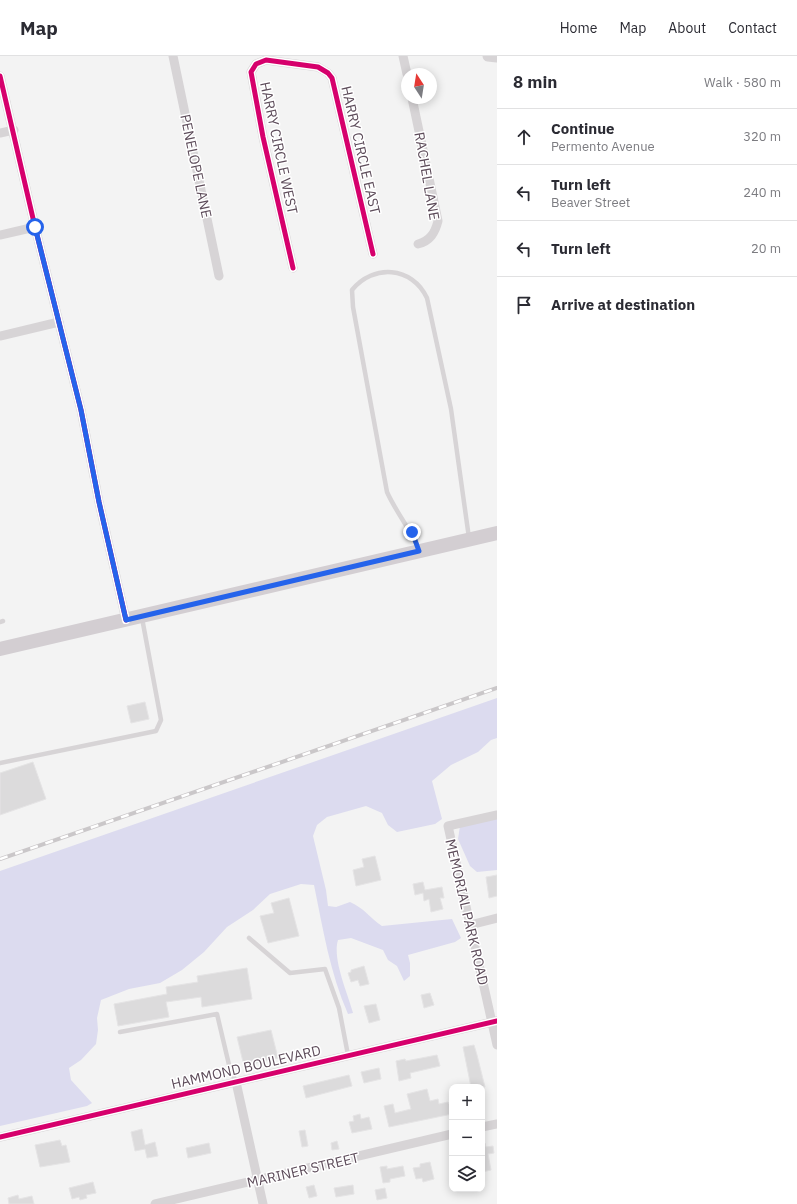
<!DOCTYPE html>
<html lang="en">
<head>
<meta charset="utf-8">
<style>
	:root { --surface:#fff; --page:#f7f7f7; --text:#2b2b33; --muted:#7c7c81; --line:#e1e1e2 }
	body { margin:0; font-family:"IBM Plex Sans",sans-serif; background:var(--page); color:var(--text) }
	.controls { position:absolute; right:12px; bottom:12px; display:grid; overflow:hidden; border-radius:8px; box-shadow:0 2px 10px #0003 }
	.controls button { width:36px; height:36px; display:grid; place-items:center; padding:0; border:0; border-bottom:1px solid var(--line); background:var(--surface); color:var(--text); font:20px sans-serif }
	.compass { position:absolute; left:401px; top:12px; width:36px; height:36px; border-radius:50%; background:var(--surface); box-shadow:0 2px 10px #0003; rotate:348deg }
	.stop { position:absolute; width:12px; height:12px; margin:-9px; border:3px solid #2563eb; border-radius:50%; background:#fff }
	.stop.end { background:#2563eb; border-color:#fff; box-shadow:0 1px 4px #0008 }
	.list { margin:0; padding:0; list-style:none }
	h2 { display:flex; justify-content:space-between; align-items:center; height:52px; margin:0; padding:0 16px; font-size:17px }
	h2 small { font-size:13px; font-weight:400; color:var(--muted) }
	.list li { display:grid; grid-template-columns:26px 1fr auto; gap:12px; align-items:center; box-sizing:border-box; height:56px; padding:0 16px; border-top:1px solid var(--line) }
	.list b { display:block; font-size:15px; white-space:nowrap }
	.list p { margin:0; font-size:13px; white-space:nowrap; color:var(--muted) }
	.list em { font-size:13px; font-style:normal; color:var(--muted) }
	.icon { flex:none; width:22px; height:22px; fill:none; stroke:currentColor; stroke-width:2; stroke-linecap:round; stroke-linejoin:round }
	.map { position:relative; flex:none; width:497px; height:1148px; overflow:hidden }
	header { display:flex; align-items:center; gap:24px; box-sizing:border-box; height:56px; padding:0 20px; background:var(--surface); border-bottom:1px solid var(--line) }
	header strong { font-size:19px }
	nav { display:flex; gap:22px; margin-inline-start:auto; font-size:14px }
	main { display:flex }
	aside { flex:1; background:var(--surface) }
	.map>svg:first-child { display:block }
	.green { fill:#dcdbef }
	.building { fill:#dcdbdc; stroke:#e5e4e5 }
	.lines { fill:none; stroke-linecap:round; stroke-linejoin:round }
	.service { stroke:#d7d4d6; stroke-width:4.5 }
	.minor { stroke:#d7d4d6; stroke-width:9 }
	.tertiary { stroke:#d7d4d6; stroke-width:11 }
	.primary { stroke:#d3ced2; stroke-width:14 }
	.rail-casing { stroke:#cac7c9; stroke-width:4 }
	.rail { stroke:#fff; stroke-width:2.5; stroke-dasharray:8; stroke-linecap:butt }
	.cycleway-casing { stroke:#fff; stroke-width:8 }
	.cycleway { stroke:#d6006c; stroke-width:5 }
	.route { stroke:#2563eb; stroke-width:5 }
	.labels { text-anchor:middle; stroke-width:3; stroke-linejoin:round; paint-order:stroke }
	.street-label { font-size:14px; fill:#5d4c5a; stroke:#fff }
</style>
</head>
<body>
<header>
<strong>Map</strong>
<nav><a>Home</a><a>Map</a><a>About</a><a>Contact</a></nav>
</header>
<main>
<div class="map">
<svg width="497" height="1148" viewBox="0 0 497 1148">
	<rect width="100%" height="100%" fill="#f3f3f3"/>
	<g class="green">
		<path d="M 497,642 L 497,682 L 491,684 L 478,696 L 451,709 L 432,725 L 442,763 L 435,768 L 397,776 L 388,769 L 382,757 L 366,750 L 327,761 L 317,769 L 313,780 L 326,834 L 328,850 L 336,851 L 350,846 C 364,852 370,862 382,870 L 452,863 L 461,882 L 455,886 L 408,899 L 410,907 L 410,920 L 404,925 L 397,910 L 388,904 L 383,894 L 351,882 L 338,884 C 332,903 348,938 353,957 L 348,958 C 330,917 323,873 314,829 L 301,828 L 270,838 L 253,854 L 227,871 L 204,896 L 182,914 L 160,927 L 129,933 L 101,944 L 97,962 L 98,974 L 96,988 L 81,1004 L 69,1012 L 71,1024 L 92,1047 L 87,1050 L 0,1070 L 0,815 Z"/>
		<path d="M 497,762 L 497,814 L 477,816 L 470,810 L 458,783 L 460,770 Z"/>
	</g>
	<g class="building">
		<path d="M 145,646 L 149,663 L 131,667 L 127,650 Z"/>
		<path d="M 33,706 L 46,743 L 0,759 L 0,717 Z"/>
		<path d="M 375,800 L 381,824 L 356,830 L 353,814 L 364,811 L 362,803 Z"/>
		<path d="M 497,819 L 497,840 L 489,842 L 486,821 Z"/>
		<path d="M 423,826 L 425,834 L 442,831 L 444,842 L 440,842 L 443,853 L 431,856 L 429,843 L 424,845 L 423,837 L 415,839 L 413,828 Z"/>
		<path d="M 289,842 L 299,880 L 268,887 L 260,860 L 274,857 L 271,847 Z"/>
		<path d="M 364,910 L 369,928 L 360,930 L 358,924 L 351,926 L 348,917 L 351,916 L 351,914 Z"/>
		<path d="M 247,912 L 252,943 L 202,951 L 201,941 L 166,946 L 169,961 L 118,970 L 114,948 L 167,938 L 166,931 L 198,926 L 197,920 Z"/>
		<path d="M 430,937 L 434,949 L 424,952 L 421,939 Z"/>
		<path d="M 376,948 L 380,964 L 369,967 L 364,950 Z"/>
		<path d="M 271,974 L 278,1002 L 244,1010 L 237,981 Z"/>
		<path d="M 474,989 L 477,999 L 485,1031 L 471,1031 L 463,991 Z"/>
		<path d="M 437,999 L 440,1010 L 410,1017 L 411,1022 L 399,1025 L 396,1005 L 405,1003 L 406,1005 Z"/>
		<path d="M 379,1012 L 381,1023 L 364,1027 L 361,1016 Z"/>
		<path d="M 349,1019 L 352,1030 L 306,1042 L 303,1030 Z"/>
		<path d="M 427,1033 L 430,1045 L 438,1043 L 439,1048 L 448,1046 L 449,1048 L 452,1047 L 452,1058 L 389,1071 L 384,1050 L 393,1048 L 395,1057 L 411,1053 L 407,1038 Z"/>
		<path d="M 360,1058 L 361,1063 L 369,1061 L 372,1073 L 352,1077 L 349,1066 L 354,1065 L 353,1060 Z"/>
		<path d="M 142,1073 L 145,1089 L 155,1086 L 158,1100 L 147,1102 L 145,1093 L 135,1095 L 131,1076 Z"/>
		<path d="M 305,1074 L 308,1090 L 302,1091 L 299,1075 Z"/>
		<path d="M 60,1084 L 62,1090 L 66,1089 L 70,1106 L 40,1111 L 35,1089 Z"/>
		<path d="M 337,1085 L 339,1093 L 332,1094 L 331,1087 Z"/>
		<path d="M 209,1087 L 211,1097 L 188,1102 L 186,1092 Z"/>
		<path d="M 482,1087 L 485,1087 L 486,1091 L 493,1090 L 494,1097 L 488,1098 L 491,1114 L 482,1116 Z"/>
		<path d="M 430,1106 L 434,1123 L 423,1126 L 422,1122 L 416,1123 L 413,1112 L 420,1111 L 420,1108 Z"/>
		<path d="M 387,1110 L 387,1113 L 403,1110 L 405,1120 L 390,1123 L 390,1126 L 383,1127 L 380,1111 Z"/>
		<path d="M 93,1126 L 96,1137 L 86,1139 L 87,1142 L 80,1144 L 79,1141 L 72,1143 L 69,1132 Z"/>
		<path d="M 314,1129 L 317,1140 L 309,1142 L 306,1131 Z"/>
		<path d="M 353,1129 L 354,1138 L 336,1141 L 334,1132 Z"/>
		<path d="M 385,1132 L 387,1142 L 377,1144 L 375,1134 Z"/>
		<path d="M 18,1139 L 19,1143 L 32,1140 L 34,1148 L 9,1148 L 8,1142 Z"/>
	</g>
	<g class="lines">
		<g class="service">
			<path d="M 419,493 C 410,473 396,456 387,436 L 353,251 L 352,234 C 373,208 412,210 427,242 L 451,353 L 469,482"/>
			<path d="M 0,566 L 3,565"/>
			<path d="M 0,707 L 156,675 L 161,664 L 142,562"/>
			<path d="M 249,882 L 290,917 L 325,913 L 339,952 L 348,999"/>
			<path d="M 120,976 L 217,958 L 230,1013 L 236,1026"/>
		</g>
		<g class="minor">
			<path d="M 173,0 L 219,220"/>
			<path d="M 403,0 L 407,18"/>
			<path d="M 0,20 L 35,171 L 81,354 L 99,446 L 126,564"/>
			<path d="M 412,42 L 438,165 C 435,177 430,185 418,188"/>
			<path d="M 0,77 L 14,74"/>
			<path d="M 0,179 L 35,171"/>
			<path d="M 293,212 L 263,81 L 251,16 L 256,8 L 266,4 L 318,11 L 328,17 L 332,22 L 373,198"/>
			<path d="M 0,280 L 59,266"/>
			<path d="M 497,759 L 448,770 L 497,989"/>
			<path d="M 470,869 L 497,862"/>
			<path d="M 236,1026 L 263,1148"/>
			<path d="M 482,1071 L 497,1068"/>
			<path d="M 0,1081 L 497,965"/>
			<path d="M 155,1148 L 452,1078"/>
		</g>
		<path class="tertiary" d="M 488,0 L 497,1"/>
		<path class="primary" d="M 0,593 L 497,477"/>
		<defs>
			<path id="rail" d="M 0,803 L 497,632"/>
		</defs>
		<use href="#rail" class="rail-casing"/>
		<use href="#rail" class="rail"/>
		<defs>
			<g id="cycleway">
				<path d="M 0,20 L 35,171 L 81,354 L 99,446 L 126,564"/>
				<path d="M 293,212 L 263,81 L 251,16 L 256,8 L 266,4 L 318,11 L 328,17 L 332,22 L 373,198"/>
				<path d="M 0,1081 L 497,965"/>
			</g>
		</defs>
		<use href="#cycleway" class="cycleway-casing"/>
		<use href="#cycleway" class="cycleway"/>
	</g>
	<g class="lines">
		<path class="route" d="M 35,171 L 81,354 L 99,446 L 126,564 L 419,495 L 412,476"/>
	</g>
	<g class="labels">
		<g class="street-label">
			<text transform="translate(279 92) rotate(78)" y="5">HARRY CIRCLE WEST</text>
			<text transform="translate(361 94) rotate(77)" y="5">HARRY CIRCLE EAST</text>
			<text transform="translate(196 110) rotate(78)" y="5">PENELOPE LANE</text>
			<text transform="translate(427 120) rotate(80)" y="5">RACHEL LANE</text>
			<text transform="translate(467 856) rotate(77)" y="5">MEMORIAL PARK ROAD</text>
			<text transform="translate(246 1011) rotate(-13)" y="5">HAMMOND BOULEVARD</text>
			<text transform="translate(303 1114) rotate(-13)" y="5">MARINER STREET</text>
		</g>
	</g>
</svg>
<div class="controls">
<button>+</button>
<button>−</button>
<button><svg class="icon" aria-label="layers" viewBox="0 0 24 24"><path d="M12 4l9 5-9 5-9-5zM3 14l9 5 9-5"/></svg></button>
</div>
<svg class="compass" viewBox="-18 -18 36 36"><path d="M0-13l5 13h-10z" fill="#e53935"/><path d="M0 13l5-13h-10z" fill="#7c7c81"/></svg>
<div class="stop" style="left:35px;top:171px"></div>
<div class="stop end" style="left:412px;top:476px"></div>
</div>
<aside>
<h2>8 min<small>Walk · 580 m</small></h2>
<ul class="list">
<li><svg class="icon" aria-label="ahead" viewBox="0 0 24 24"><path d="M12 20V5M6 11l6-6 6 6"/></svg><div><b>Continue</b><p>Permento Avenue</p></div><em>320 m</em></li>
<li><svg class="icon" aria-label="left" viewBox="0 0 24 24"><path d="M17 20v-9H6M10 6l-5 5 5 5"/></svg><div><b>Turn left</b><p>Beaver Street</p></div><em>240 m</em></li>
<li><svg class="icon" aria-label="left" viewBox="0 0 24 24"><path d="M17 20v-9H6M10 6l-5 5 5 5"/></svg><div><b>Turn left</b></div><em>20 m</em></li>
<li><svg class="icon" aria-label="arrive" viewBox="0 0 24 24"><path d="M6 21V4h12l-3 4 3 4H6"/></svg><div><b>Arrive at destination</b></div></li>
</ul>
</aside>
</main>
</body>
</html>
